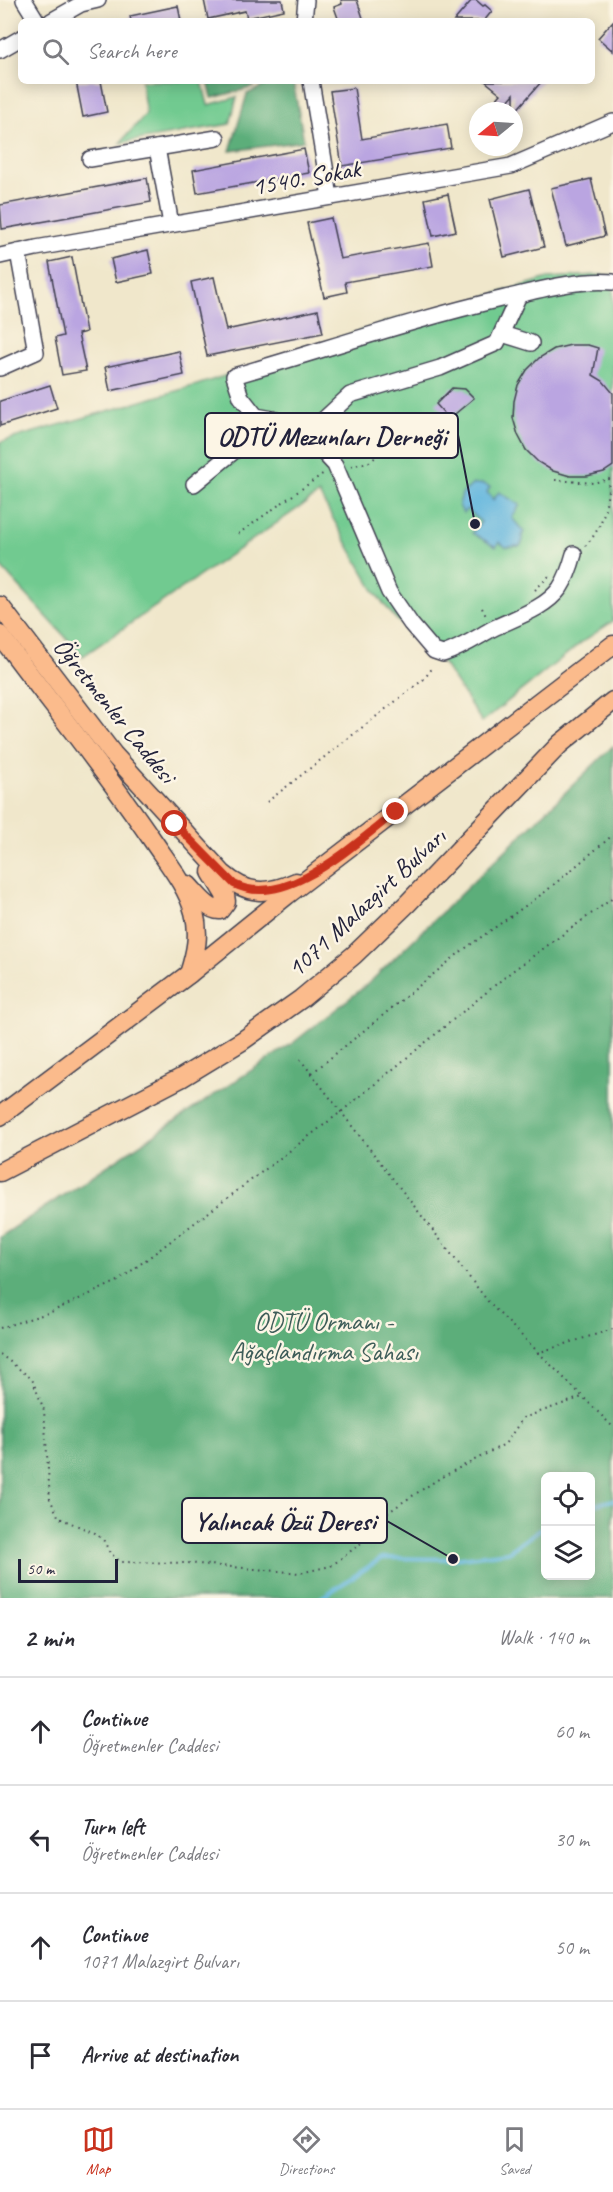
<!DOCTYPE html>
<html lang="en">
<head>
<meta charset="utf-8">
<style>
	:root { --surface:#fff; --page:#f7f7f7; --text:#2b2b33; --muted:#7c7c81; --line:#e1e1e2; --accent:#c8321e }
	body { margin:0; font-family:Caveat,sans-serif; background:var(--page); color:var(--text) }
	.controls { position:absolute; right:18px; bottom:18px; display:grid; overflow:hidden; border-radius:9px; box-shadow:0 3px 15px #0003 }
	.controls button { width:54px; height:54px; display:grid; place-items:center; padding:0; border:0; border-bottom:2px solid var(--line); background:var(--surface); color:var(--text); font:30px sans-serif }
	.compass { position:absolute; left:469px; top:102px; width:54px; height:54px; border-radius:50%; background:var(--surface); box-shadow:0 3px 15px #0003; rotate:252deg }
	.scale { position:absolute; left:18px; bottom:15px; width:100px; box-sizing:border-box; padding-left:6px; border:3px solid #22223b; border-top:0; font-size:16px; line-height:21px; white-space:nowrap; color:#22223b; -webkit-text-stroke:4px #fcf5e5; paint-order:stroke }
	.stop { position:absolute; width:18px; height:18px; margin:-14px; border:4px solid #c8321e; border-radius:50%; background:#fff }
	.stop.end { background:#c8321e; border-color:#fff; box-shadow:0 2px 6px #0008 }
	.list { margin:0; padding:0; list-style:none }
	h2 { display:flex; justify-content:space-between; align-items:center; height:78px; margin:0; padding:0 24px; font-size:26px }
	h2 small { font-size:20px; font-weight:400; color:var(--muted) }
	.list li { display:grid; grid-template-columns:39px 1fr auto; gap:18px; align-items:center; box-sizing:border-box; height:108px; padding:0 24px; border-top:2px solid var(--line) }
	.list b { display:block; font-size:22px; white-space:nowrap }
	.list p { margin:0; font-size:20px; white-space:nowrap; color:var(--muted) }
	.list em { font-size:20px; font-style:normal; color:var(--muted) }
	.icon { flex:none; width:33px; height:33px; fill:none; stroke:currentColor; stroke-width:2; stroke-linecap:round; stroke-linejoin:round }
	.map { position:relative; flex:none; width:613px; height:1598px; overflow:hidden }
	.search { position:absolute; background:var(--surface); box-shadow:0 3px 15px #0003; left:18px; right:18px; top:18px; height:66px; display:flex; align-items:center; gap:15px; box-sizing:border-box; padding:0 21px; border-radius:9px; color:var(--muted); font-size:22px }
	.sheet { height:510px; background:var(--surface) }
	nav { display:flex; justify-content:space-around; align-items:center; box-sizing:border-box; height:84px; border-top:2px solid var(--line); background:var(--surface); font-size:16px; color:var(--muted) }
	nav a { display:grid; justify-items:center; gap:3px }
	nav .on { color:var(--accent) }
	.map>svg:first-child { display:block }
	.green { fill:#71ca90; stroke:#4a7666; stroke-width:1.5 }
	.forest { fill:#5cae7a; stroke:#3f685a; stroke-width:1.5; fill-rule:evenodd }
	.water { fill:#62b6de; stroke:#426c8c; stroke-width:1.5 }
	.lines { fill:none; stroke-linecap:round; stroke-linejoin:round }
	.stream { stroke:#62b6de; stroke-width:4 }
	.building { fill:#baa5e1 }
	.minor-casing { stroke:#414051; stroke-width:18 }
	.major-casing { stroke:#414051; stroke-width:21 }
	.path { stroke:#414051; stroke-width:2; stroke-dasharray:1.5 4.5; stroke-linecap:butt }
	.minor { stroke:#fff; stroke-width:15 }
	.major { stroke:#fbbb8c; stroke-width:18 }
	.route { stroke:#c8321e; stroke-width:8 }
	.labels { text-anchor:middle; stroke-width:5; stroke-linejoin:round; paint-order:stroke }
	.street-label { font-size:26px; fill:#22223b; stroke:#fcf5e5 }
	.park-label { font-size:26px; fill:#3e5d59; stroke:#fcf5e5 }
	.leader { fill:none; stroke:#22223b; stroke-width:2 }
	.callout-dot { fill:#22223b; stroke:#fcf5e5; stroke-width:2 }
	.callout { fill:#fcf5e5; stroke:#22223b; stroke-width:2 }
	.callout-label { font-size:27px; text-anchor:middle; font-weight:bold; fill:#22223b }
</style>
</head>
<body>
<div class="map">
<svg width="613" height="1598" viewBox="0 0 613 1598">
	<rect width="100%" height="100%" fill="#fcf5e5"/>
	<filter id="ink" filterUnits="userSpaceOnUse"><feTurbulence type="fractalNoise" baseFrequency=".0167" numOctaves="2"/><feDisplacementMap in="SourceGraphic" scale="12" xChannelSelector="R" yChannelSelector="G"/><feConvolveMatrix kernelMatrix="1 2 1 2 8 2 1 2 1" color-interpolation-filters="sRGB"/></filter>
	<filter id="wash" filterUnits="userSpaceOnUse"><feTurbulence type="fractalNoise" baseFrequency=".008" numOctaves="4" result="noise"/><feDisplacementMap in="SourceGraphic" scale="24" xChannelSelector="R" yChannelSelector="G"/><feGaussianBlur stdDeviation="1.35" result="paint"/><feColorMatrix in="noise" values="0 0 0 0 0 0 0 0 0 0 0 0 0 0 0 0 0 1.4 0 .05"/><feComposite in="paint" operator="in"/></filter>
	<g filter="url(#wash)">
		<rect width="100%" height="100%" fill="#f0e7cb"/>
		<g class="green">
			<path d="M 141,81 L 202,81 L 208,105 L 237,97 L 230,124 L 120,143 L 146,114 Z"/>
			<path d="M 597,275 L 613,275 L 613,621 L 582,642 L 482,722 L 444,665 L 395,618 L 376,594 L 319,494 L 83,656 L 0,566 L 0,442 L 197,385 L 399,318 L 466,303 L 548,278 Z"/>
		</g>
		<g class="forest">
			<path d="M 208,81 L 252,81 L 254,87 L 212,98 Z"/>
			<path d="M 274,81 L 293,81 L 304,141 L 230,151 L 247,94 Z"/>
			<path d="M 613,746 L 613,1598 L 0,1598 L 0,1237 L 294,1042 L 369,983 ZM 546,1476 L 590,1476 L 590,1576 L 546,1576 Z"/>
		</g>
		<path class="water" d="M 473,484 L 483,484 L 490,487 L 487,492 L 493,500 L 499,492 L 520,505 L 512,518 L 524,532 L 522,535 L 523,541 L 520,546 L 506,547 L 499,542 L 496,547 L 472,533 L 481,522 L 467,509 L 463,513 L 459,505 L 462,494 Z"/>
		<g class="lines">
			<g class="stream">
				<path d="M 590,1506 L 613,1500"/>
				<path d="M 321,1598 L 382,1558 L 453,1559 L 508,1552 L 546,1525"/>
			</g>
		</g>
		<g id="blocks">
			<g class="building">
				<path d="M 204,0 L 282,0 L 284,10 L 247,18 L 245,11 L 208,19 Z"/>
				<path d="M 341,0 L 357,0 L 364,21 L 339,21 L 334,7 L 342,4 Z"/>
				<path d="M 472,0 L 476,0 L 483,6 L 485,5 L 492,11 L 484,21 L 454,21 Z"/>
				<path d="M 178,6 L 181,21 L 131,21 L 130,16 Z"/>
				<path d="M 613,21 L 613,51 L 598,38 Z"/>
				<path d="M 76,81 L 101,81 L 107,112 L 83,117 Z"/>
				<path d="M 485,81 L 542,81 L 514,113 L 514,94 L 502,108 L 495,101 L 501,94 Z"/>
				<path d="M 354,88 L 362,139 L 447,124 L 451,148 L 342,166 L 330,91 Z"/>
				<path d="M 304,149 L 309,173 L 197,193 L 193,170 Z"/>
				<path d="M 147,178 L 151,202 L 2,229 L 0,205 Z"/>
				<path d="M 591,179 L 605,236 L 566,246 L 551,188 Z"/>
				<path d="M 529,189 L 544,247 L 504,257 L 490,199 Z"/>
				<path d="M 448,194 L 456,231 L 433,236 L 425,199 Z"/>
				<path d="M 331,218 L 340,259 L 429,243 L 433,266 L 345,282 L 347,292 L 324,297 L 307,223 Z"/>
				<path d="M 148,250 L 153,274 L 116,282 L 111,259 Z"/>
				<path d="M 72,257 L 86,332 L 78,334 L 86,371 L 62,375 L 55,338 L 63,336 L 49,262 Z"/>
				<path d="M 214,277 L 226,330 L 318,310 L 323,333 L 207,356 L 191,282 Z"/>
				<path d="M 571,345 L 588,345 L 598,348 L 593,375 L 603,381 L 613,393 L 613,466 L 604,472 L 587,476 L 570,476 L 553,471 L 538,462 L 526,450 L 518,435 L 513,418 L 514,401 L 518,385 L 527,370 L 539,358 L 554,349 Z"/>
				<path d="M 179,351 L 184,375 L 110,391 L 105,367 Z"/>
				<path d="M 50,385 L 57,408 L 0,426 L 0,401 Z"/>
				<path d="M 452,388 L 465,389 L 474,398 L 449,419 L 436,404 Z"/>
			</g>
		</g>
	</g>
	<g filter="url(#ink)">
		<use href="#blocks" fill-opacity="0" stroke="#414051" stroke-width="1.5"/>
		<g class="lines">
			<defs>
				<g id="minor">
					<path d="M 24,0 L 37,21"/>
					<path d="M 51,21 L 81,4 L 98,0"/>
					<path d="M 304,21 L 306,0"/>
					<path d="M 0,50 L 21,38"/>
					<path d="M 311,81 L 330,197"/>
					<path d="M 157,148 L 171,224"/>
					<path d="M 90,159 L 217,138"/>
					<path d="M 0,256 L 36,248 L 511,166 L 613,122"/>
					<path d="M 502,334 L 531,343"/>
					<path d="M 0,368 L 36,352 L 18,252"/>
					<path d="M 307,435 L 350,395 L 440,368 L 497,343 L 519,295"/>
					<path d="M 194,484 L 273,419"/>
					<path d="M 574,554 C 571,565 566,579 560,588 C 545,609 514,618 492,629 C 476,638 461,648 443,654 L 434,651 L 411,624 L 389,592 L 335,465 L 307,435 L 273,419 L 256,416 L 241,397 L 234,376 C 324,350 414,319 505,298 C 540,290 577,279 613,282"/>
				</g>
				<g id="major">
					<path d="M 0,606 L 113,754 L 223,874 C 247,895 267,895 296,882"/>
					<path d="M 0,635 C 51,704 105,770 153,841 C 167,862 187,886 194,912 C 200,934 196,952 189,974"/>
					<path d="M 188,885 C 196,893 208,911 220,910 L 226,902 L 225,895 L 211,872"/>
					<path d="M 0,1116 L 189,974 L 287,895 L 613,645"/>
					<path d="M 0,1172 L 181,1078 L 242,1041 L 301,999 L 354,955 L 407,904 L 560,744 L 613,701"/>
				</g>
			</defs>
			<use href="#minor" class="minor-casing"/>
			<use href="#major" class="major-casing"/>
			<g class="path">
				<path d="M 351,466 L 369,462 L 405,436"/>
				<path d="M 555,480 L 593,483 L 609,479 C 607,504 604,528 584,547"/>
				<path d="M 238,534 L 324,473"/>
				<path d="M 535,590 L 550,575"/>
				<path d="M 482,608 L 486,616"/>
				<path d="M 267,802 L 424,679 L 434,666"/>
				<path d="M 300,1059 L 490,1304 L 613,1427"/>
				<path d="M 312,1073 L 463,950 L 545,892 L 613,835"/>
				<path d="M 0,1328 L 51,1312 L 118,1281 L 341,1112 L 511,972 L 613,898"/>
				<path d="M 537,1353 L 613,1329"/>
				<path d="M 0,1354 L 32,1379 L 44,1410 L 50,1499 L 59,1518 L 95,1533 L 104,1541 L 110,1553 L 121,1562 L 187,1563 L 300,1573 L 331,1566 L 360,1544 L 379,1519 L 403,1502 L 440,1478 L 505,1444 L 523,1418 L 582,1397"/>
			</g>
			<use href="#minor" class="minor"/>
			<use href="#major" class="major"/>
		</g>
	</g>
	<g class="lines" filter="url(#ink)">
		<path class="route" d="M 175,824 L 234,884 C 286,911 356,842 396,812"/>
	</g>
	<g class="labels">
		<g class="street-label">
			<text transform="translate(306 177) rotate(-10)" y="9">1540. Sokak</text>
			<text transform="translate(115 710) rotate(51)" y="9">Öğretmenler Caddesi</text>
			<text transform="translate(366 902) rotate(-43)" y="9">1071 Malazgirt Bulvarı</text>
		</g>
		<g class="park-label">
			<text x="324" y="1330">ODTÜ Ormanı -<tspan x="324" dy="30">Ağaçlandırma Sahası</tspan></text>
		</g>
	</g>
	<path class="leader" d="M475 524L458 435M453 1559L387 1521"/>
	<g class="callout-dot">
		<circle cx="475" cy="524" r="6"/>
		<circle cx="453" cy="1559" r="6"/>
	</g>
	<g class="callout">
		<rect x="205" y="413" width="253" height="45" rx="6"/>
		<rect x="182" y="1498" width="205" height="45" rx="6"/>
	</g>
	<g class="callout-label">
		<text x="332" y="445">ODTÜ Mezunları Derneği</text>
		<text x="285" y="1530">Yalıncak Özü Deresi</text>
	</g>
</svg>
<div class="controls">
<button><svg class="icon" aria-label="locate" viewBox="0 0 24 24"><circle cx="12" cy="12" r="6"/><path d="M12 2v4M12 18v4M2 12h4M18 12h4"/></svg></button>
<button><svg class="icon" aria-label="layers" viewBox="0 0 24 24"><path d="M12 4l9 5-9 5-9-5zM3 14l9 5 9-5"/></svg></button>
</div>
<svg class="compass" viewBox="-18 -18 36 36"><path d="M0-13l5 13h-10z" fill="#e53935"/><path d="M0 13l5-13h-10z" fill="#7c7c81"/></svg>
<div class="scale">50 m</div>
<div class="stop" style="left:175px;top:824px"></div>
<div class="stop end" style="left:396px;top:812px"></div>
<div class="search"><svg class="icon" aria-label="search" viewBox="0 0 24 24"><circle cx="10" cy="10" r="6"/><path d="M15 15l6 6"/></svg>Search here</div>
</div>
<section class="sheet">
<h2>2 min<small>Walk · 140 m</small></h2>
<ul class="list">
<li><svg class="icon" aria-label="ahead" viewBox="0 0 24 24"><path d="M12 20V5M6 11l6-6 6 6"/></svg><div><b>Continue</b><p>Öğretmenler Caddesi</p></div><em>60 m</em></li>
<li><svg class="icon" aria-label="left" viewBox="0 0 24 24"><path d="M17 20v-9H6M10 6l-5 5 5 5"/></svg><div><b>Turn left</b><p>Öğretmenler Caddesi</p></div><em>30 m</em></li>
<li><svg class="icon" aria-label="ahead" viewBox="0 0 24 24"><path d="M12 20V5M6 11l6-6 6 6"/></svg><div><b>Continue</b><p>1071 Malazgirt Bulvarı</p></div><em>50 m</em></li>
<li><svg class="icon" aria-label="arrive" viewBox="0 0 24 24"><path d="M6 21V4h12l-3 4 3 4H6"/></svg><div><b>Arrive at destination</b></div></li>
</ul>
</section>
<nav>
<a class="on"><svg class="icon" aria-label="map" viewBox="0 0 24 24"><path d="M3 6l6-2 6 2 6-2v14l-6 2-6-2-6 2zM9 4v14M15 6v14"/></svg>Map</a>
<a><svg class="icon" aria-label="directions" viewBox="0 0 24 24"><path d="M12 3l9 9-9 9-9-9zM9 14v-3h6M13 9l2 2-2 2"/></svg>Directions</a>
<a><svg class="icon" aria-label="saved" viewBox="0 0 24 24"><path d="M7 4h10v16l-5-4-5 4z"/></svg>Saved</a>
</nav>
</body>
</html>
